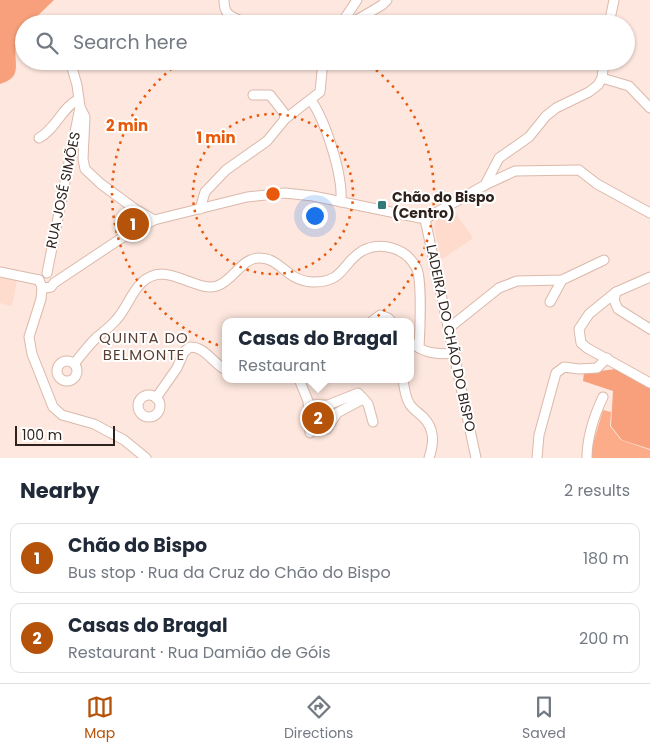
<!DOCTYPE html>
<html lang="en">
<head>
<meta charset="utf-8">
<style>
	:root { --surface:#fff; --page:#f6f6f7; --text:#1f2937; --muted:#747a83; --line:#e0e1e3; --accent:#b45309 }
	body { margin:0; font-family:Poppins,sans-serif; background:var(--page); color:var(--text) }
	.scale { position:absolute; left:15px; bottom:12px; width:100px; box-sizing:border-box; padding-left:5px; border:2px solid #2f221d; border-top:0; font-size:14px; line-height:18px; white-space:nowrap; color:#2f221d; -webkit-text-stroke:4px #fff; paint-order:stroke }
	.you { position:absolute; left:314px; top:215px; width:18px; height:18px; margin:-12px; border:4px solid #fff; border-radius:50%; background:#1a73e8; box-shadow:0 0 0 8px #1a73e833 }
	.badge { display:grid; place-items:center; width:32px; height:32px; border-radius:50%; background:var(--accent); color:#fff; font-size:16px; font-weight:700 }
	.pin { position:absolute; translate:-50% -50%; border:2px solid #fff; box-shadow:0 1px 5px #0006 }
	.popup { position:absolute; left:222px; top:318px; width:192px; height:65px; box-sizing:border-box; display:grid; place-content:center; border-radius:10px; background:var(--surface); filter:drop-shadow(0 1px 4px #0005); font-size:16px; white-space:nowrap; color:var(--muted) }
	.popup b { font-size:19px; color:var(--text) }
	.popup::after { content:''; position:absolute; left:50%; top:100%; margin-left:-10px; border:10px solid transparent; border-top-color:var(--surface) }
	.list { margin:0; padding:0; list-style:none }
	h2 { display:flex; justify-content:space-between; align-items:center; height:65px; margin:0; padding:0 20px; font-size:21px }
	h2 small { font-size:16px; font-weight:400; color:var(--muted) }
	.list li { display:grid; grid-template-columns:32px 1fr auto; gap:15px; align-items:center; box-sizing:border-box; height:70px; margin:0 10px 10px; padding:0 10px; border:1px solid var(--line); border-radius:10px }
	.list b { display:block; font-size:19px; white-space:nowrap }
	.list p { margin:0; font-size:16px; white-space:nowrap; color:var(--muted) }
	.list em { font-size:16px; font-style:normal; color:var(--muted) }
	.icon { flex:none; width:28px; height:28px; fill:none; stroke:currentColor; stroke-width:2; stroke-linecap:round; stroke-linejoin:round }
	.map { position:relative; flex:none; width:650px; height:458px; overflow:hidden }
	.search { position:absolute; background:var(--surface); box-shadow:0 1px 4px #0004; left:15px; right:15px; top:15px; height:55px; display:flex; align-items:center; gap:12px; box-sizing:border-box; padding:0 18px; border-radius:28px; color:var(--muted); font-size:19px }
	.sheet { height:225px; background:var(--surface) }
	nav { display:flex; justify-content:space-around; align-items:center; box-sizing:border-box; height:70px; border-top:1px solid var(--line); background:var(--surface); font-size:14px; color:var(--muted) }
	nav a { display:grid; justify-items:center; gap:2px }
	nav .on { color:var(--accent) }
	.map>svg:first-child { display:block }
	.built { fill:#fedbcc }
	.green { fill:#fdac89 }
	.forest { fill:#f7a07b }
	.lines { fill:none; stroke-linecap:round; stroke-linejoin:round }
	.street-casing { stroke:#dbb9ab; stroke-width:11 }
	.street { stroke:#fff; stroke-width:9 }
	.ring { fill:none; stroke:#e8590c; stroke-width:2.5; stroke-dasharray:2.5 5 }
	.poi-dot { fill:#317a79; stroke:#fff; stroke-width:2 }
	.labels { text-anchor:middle; stroke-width:4; stroke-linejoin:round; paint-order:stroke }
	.street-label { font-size:14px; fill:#2f221d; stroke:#fff }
	.poi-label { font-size:14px; font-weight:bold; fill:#2f221d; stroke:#fff; text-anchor:start }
	.neighbourhood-label { font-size:15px; letter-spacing:1px; fill:#5b3f33; stroke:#fff }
	.centre { fill:#e8590c; stroke:#fff; stroke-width:2.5 }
	.ring-label { font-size:15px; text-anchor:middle; font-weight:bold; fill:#e8590c; stroke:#fff; stroke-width:4; stroke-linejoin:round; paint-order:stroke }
</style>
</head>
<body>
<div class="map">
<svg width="650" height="458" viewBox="0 0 650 458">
	<rect width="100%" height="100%" fill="#fde7de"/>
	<g class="built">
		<path d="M 454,211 L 473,238 L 441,260 L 434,226 L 437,219 Z"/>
		<path d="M 0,276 L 17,280 L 12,306 L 0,303 Z"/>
	</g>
	<path class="green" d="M 603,410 L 611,412 L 610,426 L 621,440 L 650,450 L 650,458 L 592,458 L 592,447 Z"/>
	<g class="forest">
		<path d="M 0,0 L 54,0 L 29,24 L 24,24 C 24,34 17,37 16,45 C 13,63 24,77 0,84 Z"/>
		<path d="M 616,369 L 650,388 L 650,449 L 622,440 L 611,426 L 613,391 L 583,381 L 584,373 Z"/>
	</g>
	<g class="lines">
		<defs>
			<g id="street">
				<path d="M 224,0 C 224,19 235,16 247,24"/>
				<path d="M 341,24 L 357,0"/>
				<path d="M 350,24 L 382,5 L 387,0"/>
				<path d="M 609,24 L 614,0"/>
				<path d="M 70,61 L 77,85 L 80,107 L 85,117 L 83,159 L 85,169 L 101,184 L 135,209 L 154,220"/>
				<path d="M 306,61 L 309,61"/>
				<path d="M 602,78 L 629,86 L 650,108"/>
				<path d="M 253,95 L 270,95 L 284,113 L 285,119"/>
				<path d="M 311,100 C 326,122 343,175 341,202"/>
				<path d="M 39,138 C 56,129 62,107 79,99"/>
				<path d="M 485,185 L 515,171 L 579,170 L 597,184 L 650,213"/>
				<path d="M 200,209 L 205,192 L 226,170 L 267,141 L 285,119 L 320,92 L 323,61"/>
				<path d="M 425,219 L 485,185 L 499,158 L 529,137 L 546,116 L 556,108 L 589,92 L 598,85 L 602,78 L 604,61"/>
				<path d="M 425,219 L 476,458"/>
				<path d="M 0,272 L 39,280"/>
				<path d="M 47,273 L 80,107"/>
				<path d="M 650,277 L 616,292 L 614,300 L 618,309 L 650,329"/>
				<path d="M 39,280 L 42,287 L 45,288 L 51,287 L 54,283 L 120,239 L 154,220 L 247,197 L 285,193 L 313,196 L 425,219"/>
				<path d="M 42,287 L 41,299 L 29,337 L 32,354 L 53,407 L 62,415 L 94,424 L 124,440 L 146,458"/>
				<path d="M 616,292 L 589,314 L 579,329 L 581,343 L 587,348 L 650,383"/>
				<path d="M 550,302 L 562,280"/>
				<path d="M 371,322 L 380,315 L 388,318 L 392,322"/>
				<path d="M 449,328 L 499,288 L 517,281 L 562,280 L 604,260"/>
				<path d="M 410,342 C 424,353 436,355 454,353"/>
				<circle cx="67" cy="371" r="10"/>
				<path d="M 74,364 C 81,355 88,346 96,338 C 103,332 110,327 116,320 C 131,304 135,275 162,274 C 179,274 201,291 217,286 C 233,281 242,257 260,258 C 281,258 287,282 314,282 C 344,282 342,263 362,251 C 371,246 382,245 392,248 C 403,251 412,259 417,269 C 422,283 420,331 419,348"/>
				<path d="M 299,379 L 308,401 L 310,433"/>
				<path d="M 403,379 C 404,387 405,396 409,403 C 412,409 418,412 423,417 C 435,429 434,443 429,458"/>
				<circle cx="149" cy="406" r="11"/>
				<path d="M 362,397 L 368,404 L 373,422"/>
				<path d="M 156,398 L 177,368 L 184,352 L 190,347 C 206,347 212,363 226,370"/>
				<path d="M 309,405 L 328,405 L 358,393 L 363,399 L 337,413 L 327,429"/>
				<path d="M 537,458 L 539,435 L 556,373 L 564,367 L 579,369 L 597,368 L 607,358"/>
				<path d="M 587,458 C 587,437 594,416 603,397"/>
			</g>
		</defs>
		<use href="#street" class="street-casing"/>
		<use href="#street" class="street"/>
	</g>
	<g class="ring">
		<circle cx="273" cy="194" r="80"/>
		<path d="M364 61A161 161 0 1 1 182 61"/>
	</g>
	<rect class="poi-dot" x="377" y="200" width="10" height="10" rx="2.5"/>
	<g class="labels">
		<g class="street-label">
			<text transform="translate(63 190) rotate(-78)" y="5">RUA JOSÉ SIMÕES</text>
			<text transform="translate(451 338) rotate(78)" y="5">LADEIRA DO CHÃO DO BISPO</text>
		</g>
		<g class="poi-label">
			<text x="392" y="202">Chão do Bispo<tspan x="392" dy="16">(Centro)</tspan></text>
		</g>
		<g class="neighbourhood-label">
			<text x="144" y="343">QUINTA DO<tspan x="144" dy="17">BELMONTE</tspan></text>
		</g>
	</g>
	<circle cx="273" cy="194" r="8" class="centre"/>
	<g class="ring-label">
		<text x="127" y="131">2 min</text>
		<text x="216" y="143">1 min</text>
	</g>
</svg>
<div class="scale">100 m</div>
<div class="you"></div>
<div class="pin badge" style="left:133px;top:224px">1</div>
<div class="pin badge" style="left:318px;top:418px">2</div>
<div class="popup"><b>Casas do Bragal</b>Restaurant</div>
<div class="search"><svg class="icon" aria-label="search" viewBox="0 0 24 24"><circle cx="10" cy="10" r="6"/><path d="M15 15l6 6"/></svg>Search here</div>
</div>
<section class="sheet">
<h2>Nearby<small>2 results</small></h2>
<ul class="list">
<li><span class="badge">1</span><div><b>Chão do Bispo</b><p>Bus stop · Rua da Cruz do Chão do Bispo</p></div><em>180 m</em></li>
<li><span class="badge">2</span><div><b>Casas do Bragal</b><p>Restaurant · Rua Damião de Góis</p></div><em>200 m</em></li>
</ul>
</section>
<nav>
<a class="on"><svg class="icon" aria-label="map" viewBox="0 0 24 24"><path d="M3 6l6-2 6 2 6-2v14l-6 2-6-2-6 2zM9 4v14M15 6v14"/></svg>Map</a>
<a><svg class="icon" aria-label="directions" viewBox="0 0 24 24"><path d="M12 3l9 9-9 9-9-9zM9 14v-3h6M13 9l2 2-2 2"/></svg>Directions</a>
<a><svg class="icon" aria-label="saved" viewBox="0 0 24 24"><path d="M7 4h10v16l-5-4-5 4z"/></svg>Saved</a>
</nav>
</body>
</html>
